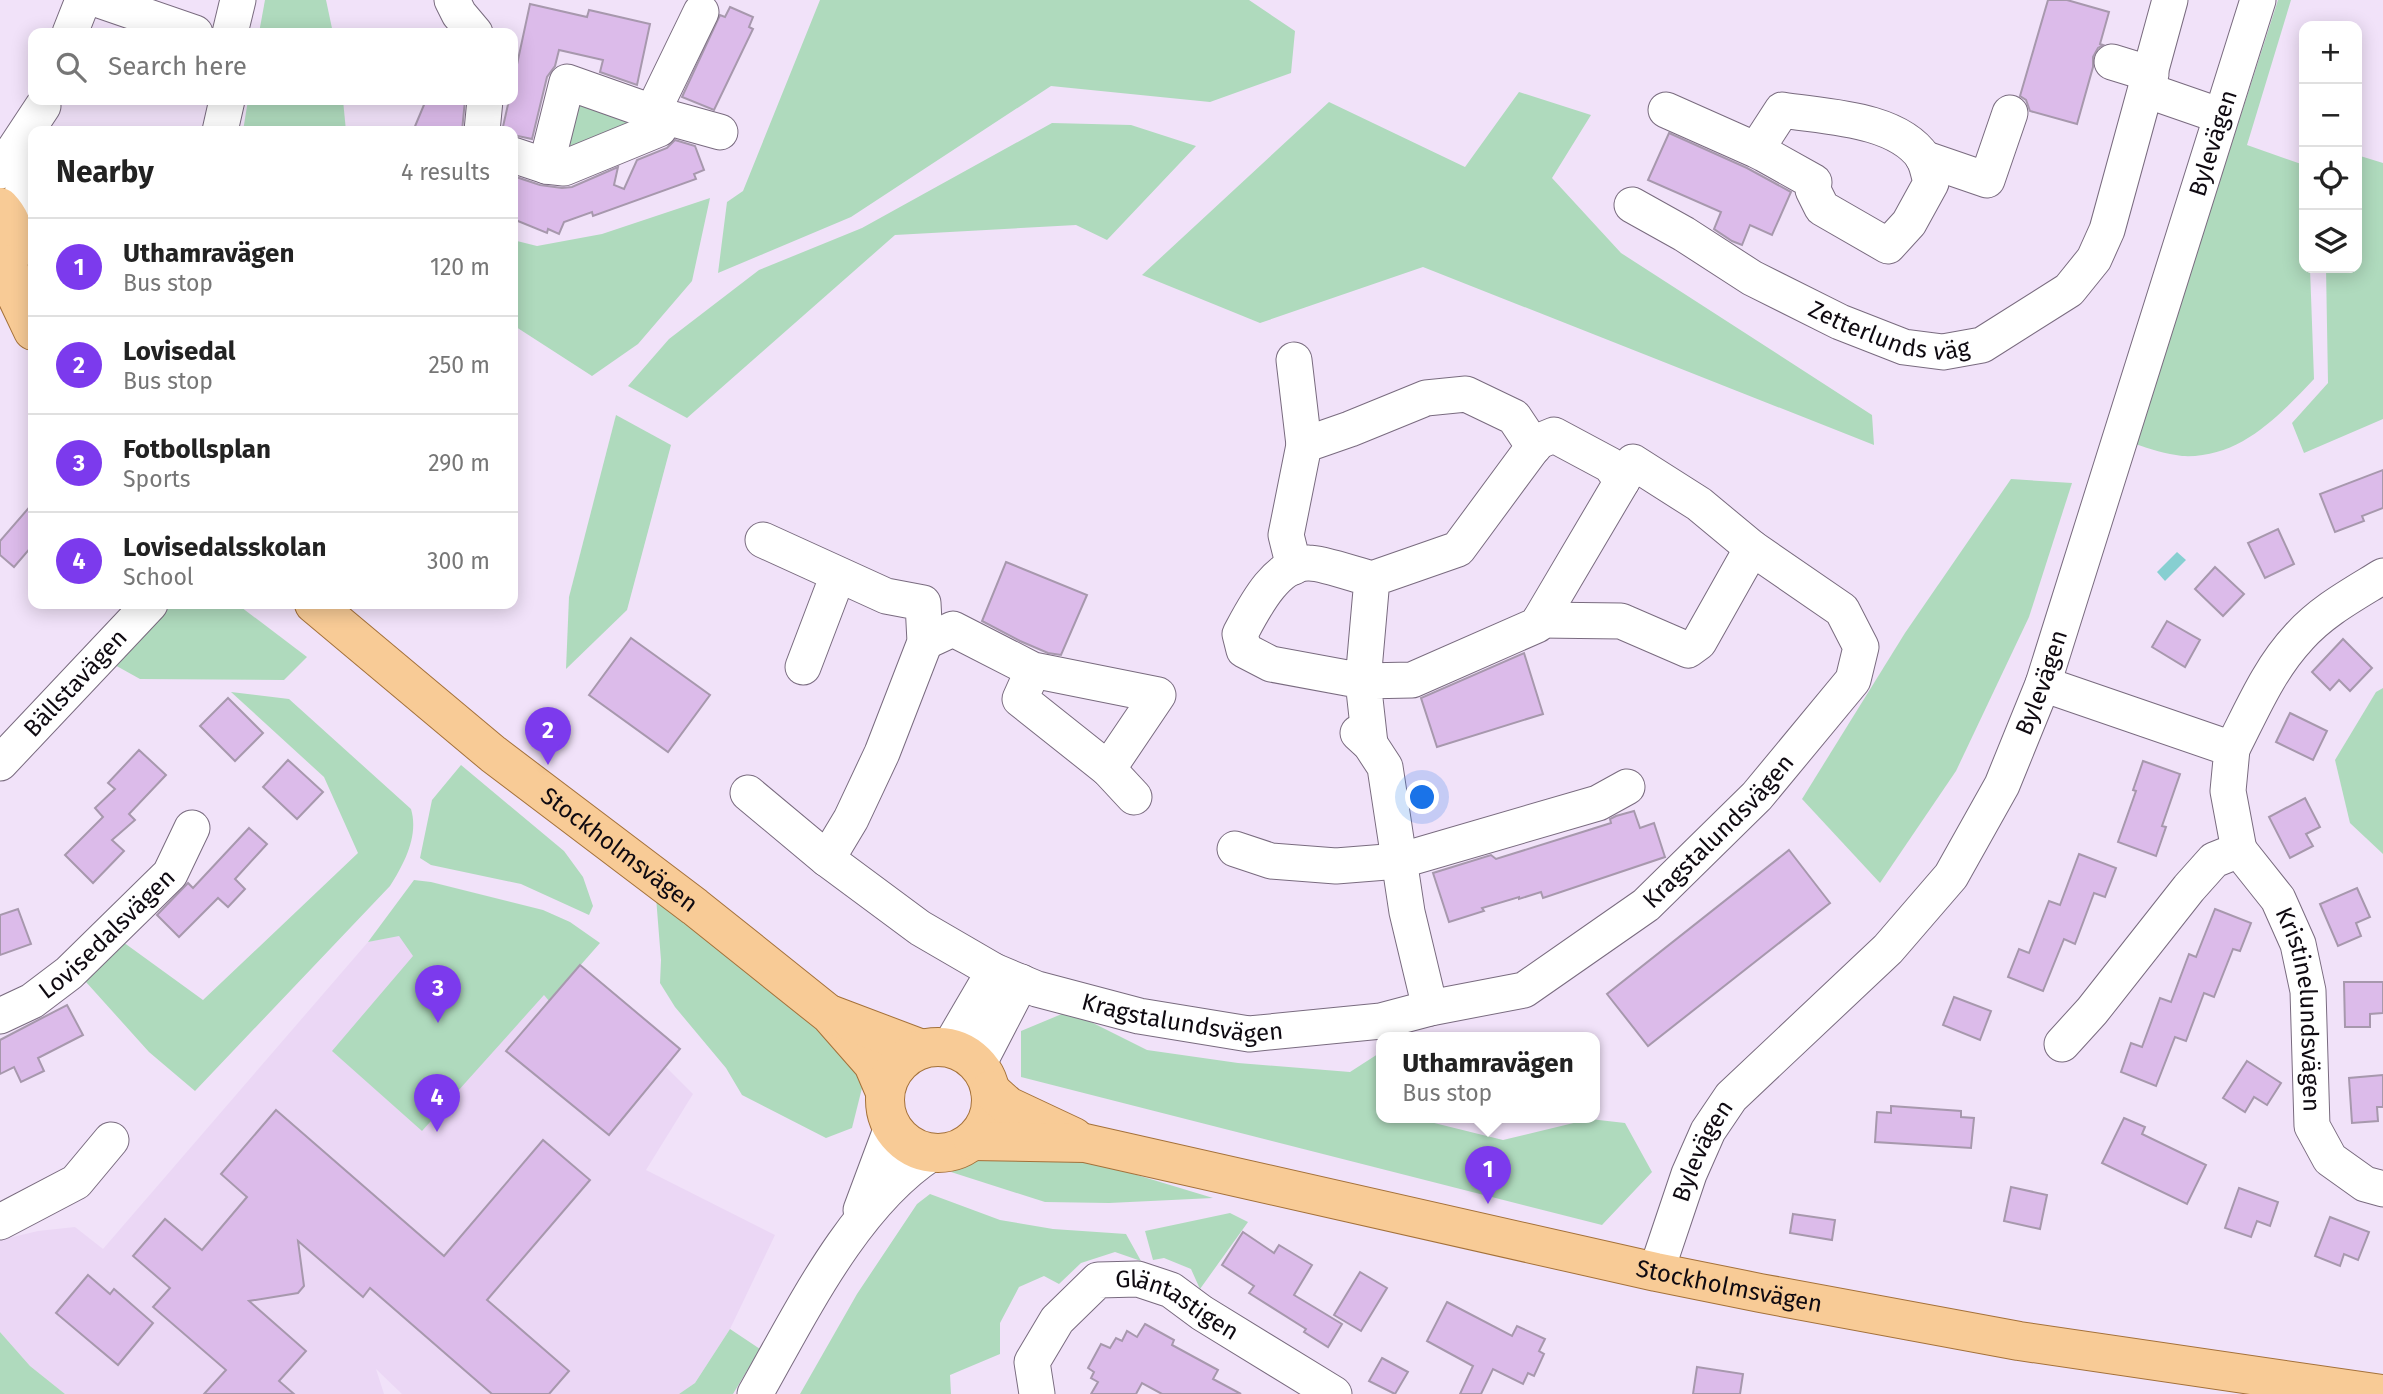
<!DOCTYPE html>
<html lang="en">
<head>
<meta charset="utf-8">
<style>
	:root { --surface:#fff; --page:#f6f6f6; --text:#222; --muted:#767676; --line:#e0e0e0; --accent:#7c3aed }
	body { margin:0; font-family:"Fira Sans",sans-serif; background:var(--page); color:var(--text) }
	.controls { position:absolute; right:21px; top:21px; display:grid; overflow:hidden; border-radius:14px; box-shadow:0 4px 18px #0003 }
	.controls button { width:63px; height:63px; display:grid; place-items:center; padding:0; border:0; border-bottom:2px solid var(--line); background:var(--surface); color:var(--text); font:35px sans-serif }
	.you { position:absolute; left:1423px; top:798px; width:24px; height:24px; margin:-18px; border:5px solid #fff; border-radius:50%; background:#1a73e8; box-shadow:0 0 0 10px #1a73e833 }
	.badge { display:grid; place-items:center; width:46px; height:46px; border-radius:50%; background:var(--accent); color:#fff; font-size:23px; font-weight:700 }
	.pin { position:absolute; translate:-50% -58px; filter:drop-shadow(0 2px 4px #0008) }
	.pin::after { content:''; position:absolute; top:37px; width:24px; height:21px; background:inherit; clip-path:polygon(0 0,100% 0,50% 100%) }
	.popup { position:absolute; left:1376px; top:1032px; width:224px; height:91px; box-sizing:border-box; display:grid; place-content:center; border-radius:14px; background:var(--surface); filter:drop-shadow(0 2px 5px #0005); font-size:23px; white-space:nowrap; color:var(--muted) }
	.popup b { font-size:26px; color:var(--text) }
	.popup::after { content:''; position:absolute; left:50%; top:100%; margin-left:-14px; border:14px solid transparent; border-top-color:var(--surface) }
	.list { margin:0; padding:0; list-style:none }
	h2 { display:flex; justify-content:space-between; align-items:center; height:91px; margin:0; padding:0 28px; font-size:30px }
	h2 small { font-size:23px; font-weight:400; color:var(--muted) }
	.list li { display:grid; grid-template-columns:46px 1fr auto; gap:21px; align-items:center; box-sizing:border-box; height:98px; padding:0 28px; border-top:2px solid var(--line) }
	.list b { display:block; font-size:26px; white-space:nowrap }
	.list p { margin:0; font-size:23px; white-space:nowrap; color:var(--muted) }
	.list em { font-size:23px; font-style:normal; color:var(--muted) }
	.icon { flex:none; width:38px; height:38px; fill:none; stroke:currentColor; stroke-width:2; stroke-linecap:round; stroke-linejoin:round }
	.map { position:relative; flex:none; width:2383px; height:1394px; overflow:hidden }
	.search { position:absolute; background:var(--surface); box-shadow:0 4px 18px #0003; left:28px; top:28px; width:490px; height:77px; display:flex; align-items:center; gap:18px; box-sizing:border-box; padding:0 24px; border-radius:14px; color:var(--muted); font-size:26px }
	.panel { position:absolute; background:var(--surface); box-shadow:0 4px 18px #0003; left:28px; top:126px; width:490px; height:483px; border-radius:14px }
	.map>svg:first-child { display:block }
	.built { fill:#ebd7f5 }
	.green { fill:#afdabd }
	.water { fill:#87cfd1 }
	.building { fill:#dcbbea; stroke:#a798ad; stroke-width:2 }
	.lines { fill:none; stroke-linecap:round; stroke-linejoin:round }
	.minor-casing { stroke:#796b7f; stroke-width:37 }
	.major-casing { stroke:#a4713a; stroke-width:40 }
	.minor { stroke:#fff; stroke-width:35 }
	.major { stroke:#f8cb96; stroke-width:38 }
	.labels { text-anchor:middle; stroke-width:5; stroke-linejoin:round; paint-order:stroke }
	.street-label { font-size:24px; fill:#0f0a11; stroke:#f9f3fc }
</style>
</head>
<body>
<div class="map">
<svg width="2383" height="1394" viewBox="0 0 2383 1394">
	<rect width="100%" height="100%" fill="#f1e2f9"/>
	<path class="built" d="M 451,912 L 540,988 L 549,1001 L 680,1049 L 666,1067 L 693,1094 L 646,1170 L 775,1235 L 730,1329 L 695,1383 L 679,1394 L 402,1394 L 376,1369 L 384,1394 L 65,1394 L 30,1366 L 0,1332 L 0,1240 L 38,1231 L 75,1227 L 103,1249 L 368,942 L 400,935 L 413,955 Z"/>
	<g class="green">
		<path d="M 265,0 L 326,0 L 333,33 L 259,33 Z"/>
		<path d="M 820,0 L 1249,0 L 1295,31 L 1291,73 L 1210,102 L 1051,86 L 851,217 L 718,273 L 727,202 L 743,191 Z"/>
		<path d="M 2278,0 L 2291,0 L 2247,145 L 2304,165 L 2304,268 L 2310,268 L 2314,379 C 2278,417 2239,459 2182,456 C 2166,454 2150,449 2135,444 Z"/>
		<path d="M 570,92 L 646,118 L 571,159 L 565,139 Z"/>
		<path d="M 1519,92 L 1591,115 L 1552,178 L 1621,253 L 1872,415 L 1874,445 L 1423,267 L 1260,323 L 1142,275 L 1329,102 L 1465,167 Z"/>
		<path d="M 248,100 L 343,100 L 346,131 L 243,131 Z"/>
		<path d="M 1052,123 L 1131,125 L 1196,146 L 1107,240 L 1076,225 L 895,235 L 687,418 L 628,386 L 669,339 L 759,270 L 862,228 Z"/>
		<path d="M 2357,155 L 2383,163 L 2383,419 L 2304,453 L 2292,423 L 2328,383 L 2326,268 L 2357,268 Z"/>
		<path d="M 710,198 L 692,281 L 638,344 L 592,376 L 513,325 L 513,240 L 537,246 L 602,234 Z"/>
		<path d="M 616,415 L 671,445 L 627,610 L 566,669 L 569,597 Z"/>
		<path d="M 2011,479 L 2072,483 L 2029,617 L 1956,771 L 1880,883 L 1802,799 L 1905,633 Z"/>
		<path d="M 173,604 L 237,604 L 307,657 L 284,680 L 140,679 L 113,664 Z"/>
		<path d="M 2383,688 L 2383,854 L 2350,823 L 2335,760 L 2376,692 Z"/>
		<path d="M 231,692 L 289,699 L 411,809 C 419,836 404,864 390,886 L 195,1091 L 149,1052 L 86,982 L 123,942 L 203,1000 L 358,853 L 324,777 Z"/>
		<path d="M 461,765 L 564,851 L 583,877 L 593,906 L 589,915 L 521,884 L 431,865 L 420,858 L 432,800 Z"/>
		<path d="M 414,880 L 431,882 L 543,910 L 570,922 L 600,943 L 549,1001 L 544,995 L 422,1131 L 332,1051 L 413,956 L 399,936 L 368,942 Z"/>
		<path d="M 656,897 L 867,1068 L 852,1128 L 826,1138 L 742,1095 L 726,1068 L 675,1007 L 660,983 L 661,960 Z"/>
		<path d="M 1069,1011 L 1147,1050 L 1238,1063 L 1350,1072 L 1381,1052 L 1381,1118 L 1414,1118 L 1503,1140 L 1590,1119 L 1625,1123 L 1652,1172 L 1602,1225 L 1021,1077 L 1021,1031 Z"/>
		<path d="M 1012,1148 L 1104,1165 L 1213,1198 L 1109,1203 L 1045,1202 L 951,1172 L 991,1152 Z"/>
		<path d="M 930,1194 L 1000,1220 L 1053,1229 L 1126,1234 L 1141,1261 L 1115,1252 L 1081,1263 L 1059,1284 L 1044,1276 L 1019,1287 L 1000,1323 L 1000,1354 L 950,1375 L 951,1394 L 800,1394 L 857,1294 L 917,1204 Z"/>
		<path d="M 1230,1213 L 1248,1222 L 1200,1289 L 1191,1269 L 1164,1258 L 1153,1260 L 1145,1231 Z"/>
		<path d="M 730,1329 L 760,1349 L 733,1394 L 679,1394 L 695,1383 Z"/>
		<path d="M 0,1332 L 30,1366 L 65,1394 L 0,1394 Z"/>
	</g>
	<path class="water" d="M 2177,552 L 2186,560 L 2165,581 L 2157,572 Z"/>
	<g class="building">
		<path d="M 2048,0 L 2067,0 L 2109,12 L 2100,44 L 2103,45 L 2098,48 L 2093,57 L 2093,67 L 2077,124 L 2030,111 L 2026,100 L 2020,96 Z"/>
		<path d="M 530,4 L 587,17 L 589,10 L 650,24 L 637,85 L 600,72 L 603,60 L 559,50 L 555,66 L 547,77 L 532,139 L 513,135 L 513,131 L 502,131 L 509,100 L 513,100 L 513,83 Z"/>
		<path d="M 730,7 L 753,17 L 749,27 L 753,29 L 714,110 L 682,97 L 720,15 L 725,17 Z"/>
		<path d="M 426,100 L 465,100 L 462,131 L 413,131 Z"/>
		<path d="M 1669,133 L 1747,168 L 1791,192 L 1772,235 L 1750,225 L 1742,245 L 1732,241 L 1714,229 L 1721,212 L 1648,180 Z"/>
		<path d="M 675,140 L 695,146 L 704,170 L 694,174 L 696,179 L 593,216 L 592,212 L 564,222 L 559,234 L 548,229 L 547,233 L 513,219 L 513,176 L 540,185 L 562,188 L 572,187 L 618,167 L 614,185 L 624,189 L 637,160 L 667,148 Z"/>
		<path d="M 2383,470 L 2383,508 L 2362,516 L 2364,521 L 2335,532 L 2320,494 Z"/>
		<path d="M 33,503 L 33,545 L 14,567 L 0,555 L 0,541 Z"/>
		<path d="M 2278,529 L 2294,564 L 2265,578 L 2248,543 Z"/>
		<path d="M 1006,562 L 1087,595 L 1061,655 L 1048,653 L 1020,641 L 982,621 Z"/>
		<path d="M 2215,567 L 2244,594 L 2223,616 L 2195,589 Z"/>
		<path d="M 2167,621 L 2200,640 L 2185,667 L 2152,647 Z"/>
		<path d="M 631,638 L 710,695 L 668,752 L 589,695 Z"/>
		<path d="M 2343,639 L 2372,668 L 2350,691 L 2339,680 L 2330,690 L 2312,672 Z"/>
		<path d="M 1524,653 L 1543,714 L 1437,747 L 1421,698 Z"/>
		<path d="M 228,698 L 263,733 L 235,761 L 200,726 Z"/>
		<path d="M 2290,713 L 2327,731 L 2313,760 L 2276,742 Z"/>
		<path d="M 139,750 L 166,775 L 129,814 L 135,820 L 112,840 L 124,851 L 93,883 L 65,855 L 103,817 L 95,808 L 115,789 L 108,783 Z"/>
		<path d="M 288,760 L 323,792 L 297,819 L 263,787 Z"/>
		<path d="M 2143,761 L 2180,774 L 2162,826 L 2166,827 L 2156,856 L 2118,842 L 2136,791 L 2133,790 Z"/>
		<path d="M 2305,798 L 2320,827 L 2306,834 L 2313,846 L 2290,858 L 2269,817 Z"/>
		<path d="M 1634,811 L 1640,828 L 1654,823 L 1665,857 L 1543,898 L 1541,892 L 1519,899 L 1519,897 L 1482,908 L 1484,911 L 1449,922 L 1433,873 L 1491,855 L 1496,859 L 1576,834 L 1611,823 L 1610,819 L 1616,816 Z"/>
		<path d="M 249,828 L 267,844 L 235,879 L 245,889 L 228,907 L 218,898 L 179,937 L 157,915 L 188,883 L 193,888 Z"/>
		<path d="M 1789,850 L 1830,903 L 1648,1046 L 1607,994 Z"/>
		<path d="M 2079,854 L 2116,868 L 2105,897 L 2094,893 L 2075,944 L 2064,939 L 2043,991 L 2008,977 L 2019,949 L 2029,953 L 2049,901 L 2060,905 Z"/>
		<path d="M 2357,888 L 2370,917 L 2356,923 L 2361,936 L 2338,946 L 2320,904 Z"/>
		<path d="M 18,909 L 31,944 L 0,955 L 0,915 Z"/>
		<path d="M 2215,909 L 2251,923 L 2240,951 L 2233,949 L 2214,997 L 2204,993 L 2186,1041 L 2175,1037 L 2156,1086 L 2121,1072 L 2131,1043 L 2142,1047 L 2160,998 L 2171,1002 L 2189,954 L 2196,957 Z"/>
		<path d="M 580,965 L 680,1049 L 609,1135 L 506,1051 Z"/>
		<path d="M 2344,982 L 2383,982 L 2383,1013 L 2370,1014 L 2370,1027 L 2345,1027 Z"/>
		<path d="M 1954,997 L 1991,1011 L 1980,1040 L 1943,1025 Z"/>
		<path d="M 67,1005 L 83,1035 L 38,1058 L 44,1071 L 21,1082 L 14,1067 L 0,1074 L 0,1040 Z"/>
		<path d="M 2247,1061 L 2281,1083 L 2267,1105 L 2254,1097 L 2245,1112 L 2223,1098 Z"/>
		<path d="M 2383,1075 L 2383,1107 L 2377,1107 L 2378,1121 L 2352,1123 L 2349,1078 Z"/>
		<path d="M 1891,1106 L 1961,1111 L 1961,1117 L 1974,1118 L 1971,1148 L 1875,1142 L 1877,1112 L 1891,1113 Z"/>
		<path d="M 276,1110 L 444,1256 L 543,1140 L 590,1180 L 487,1300 L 569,1371 L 549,1394 L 492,1394 L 370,1288 L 363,1297 L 298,1241 L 304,1286 L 298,1293 L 249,1301 L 306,1351 L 279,1381 L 294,1394 L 204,1394 L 226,1370 L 153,1307 L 170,1288 L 133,1256 L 165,1219 L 202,1250 L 247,1197 L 221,1174 Z"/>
		<path d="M 2124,1118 L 2145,1127 L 2142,1134 L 2206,1165 L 2187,1204 L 2102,1163 Z"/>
		<path d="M 2011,1187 L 2047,1195 L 2040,1229 L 2004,1221 Z"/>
		<path d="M 2239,1188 L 2278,1202 L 2270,1226 L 2257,1221 L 2251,1237 L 2225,1228 Z"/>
		<path d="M 1793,1214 L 1835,1220 L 1832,1240 L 1790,1233 Z"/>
		<path d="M 2330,1217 L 2369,1232 L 2358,1260 L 2344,1254 L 2340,1266 L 2315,1256 Z"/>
		<path d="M 1243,1232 L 1274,1253 L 1279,1245 L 1312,1265 L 1294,1295 L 1342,1324 L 1328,1347 L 1304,1332 L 1306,1329 L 1249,1293 L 1254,1286 L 1222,1265 Z"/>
		<path d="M 1360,1272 L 1387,1288 L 1361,1331 L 1334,1315 Z"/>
		<path d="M 88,1275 L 110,1294 L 114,1289 L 153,1323 L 118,1365 L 56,1313 Z"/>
		<path d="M 1447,1302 L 1512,1336 L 1517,1326 L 1545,1339 L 1539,1351 L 1544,1354 L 1534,1376 L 1528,1373 L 1523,1384 L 1493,1369 L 1481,1394 L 1460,1394 L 1473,1366 L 1427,1341 Z"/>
		<path d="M 1145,1324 L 1174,1340 L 1172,1345 L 1218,1370 L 1213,1379 L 1241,1394 L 1162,1394 L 1142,1383 L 1136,1394 L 1091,1394 L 1098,1382 L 1091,1378 L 1094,1372 L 1088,1368 L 1101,1344 L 1110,1348 L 1116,1338 L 1122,1341 L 1127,1331 L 1137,1337 Z"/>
		<path d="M 1382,1358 L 1408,1372 L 1395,1394 L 1369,1381 Z"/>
		<path d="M 1697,1367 L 1743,1374 L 1740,1394 L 1693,1394 Z"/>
	</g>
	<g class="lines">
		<defs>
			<g id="minor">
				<path d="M 99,0 L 195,33"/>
				<path d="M 452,0 L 459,14 L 475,33"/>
				<path d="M 70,33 L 83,0"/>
				<path d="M 230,33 L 238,0"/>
				<path d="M 2112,62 L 2151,74"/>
				<path d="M 2146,90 L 2221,116"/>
				<path d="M 1666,110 L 1756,150 L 1764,154 L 1814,182 L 1813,190 L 1822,208 L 1888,246 L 1909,223 L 1931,183 C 1929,175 1927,164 1923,157 C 1896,118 1825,117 1782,110 L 1756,150"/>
				<path d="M 653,111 L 701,12"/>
				<path d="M 220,131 L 227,100"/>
				<path d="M 482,131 L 485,100"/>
				<path d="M 513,155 L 546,166 L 564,168 L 659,129 L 666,117"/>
				<path d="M 1923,158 L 1987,180 L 2010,113"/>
				<path d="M 546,166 L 567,82 L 666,117 L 720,132"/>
				<path d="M 0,171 L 43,106"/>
				<path id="s1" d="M 1632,205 L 1684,234 L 1752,278 L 1840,322 L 1904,347 L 1943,352 L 1982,345 L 2069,290 L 2094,259 L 2107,230 L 2170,0"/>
				<path d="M 14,229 L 33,146"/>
				<path d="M 1294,360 L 1304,445"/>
				<path d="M 1622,481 L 1633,462 L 1699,504 L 1752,548"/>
				<path d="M 1294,567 L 1286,535 L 1304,445 L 1350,429 L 1426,398 L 1466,394 L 1514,417 L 1534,447"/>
				<path d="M 925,642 L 953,629 L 1033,670 L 1158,695 L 1108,769 L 1020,699 L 1033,670"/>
				<path d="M 803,667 L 838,575"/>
				<path d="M 2043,684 L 2232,749 L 2228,791 L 2239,850 L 2214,860 L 2189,888 L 2092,1011 L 2062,1044"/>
				<path d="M 1358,733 L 1370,744 L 1385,767 L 1407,912 L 1430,1008"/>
				<path d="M 1370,744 L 1363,681 L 1271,664 L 1244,650 L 1240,634 C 1253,610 1276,562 1309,563 C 1323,563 1356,575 1372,579 L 1363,681 L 1412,680 L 1537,625 L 1622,481 L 1610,465 L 1554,435 L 1537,442 L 1458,549 L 1372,579"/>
				<path d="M 2232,749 C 2252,710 2269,669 2299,637 C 2322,611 2354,594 2383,576"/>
				<path id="s2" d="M 0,763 L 150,604"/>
				<path d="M 1108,769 L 1134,797"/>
				<path d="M 748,793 L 827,859 L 851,819 L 882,753 L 925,642 L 923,603 L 886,596 L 763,540"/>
				<path d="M 1235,849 L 1271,861 L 1336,866 L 1399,861 L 1598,803 L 1627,787"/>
				<path id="s3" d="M 2239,850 L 2278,899 L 2298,944 L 2308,991 L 2312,1126 L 2330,1159 L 2365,1184 L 2383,1189"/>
				<path id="s4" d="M 827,859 L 920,928 L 994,971 L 1037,989 L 1139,1016 L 1249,1034 L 1381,1021 L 1430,1008 L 1524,990 L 1646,905 L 1757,796 L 1853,680 L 1861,647 L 1842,610 L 1752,548 L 1699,642 L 1688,650 L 1621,621 L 1540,620"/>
				<path id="s5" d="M 0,1016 L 32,1001 L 69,973 L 170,874 L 192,828"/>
				<path d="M 949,1048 L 994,971"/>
				<path d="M 978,1065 L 1021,982"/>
				<path d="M 861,1210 L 892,1127"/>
				<path d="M 0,1222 L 76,1182 L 111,1140"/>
				<path id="s6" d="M 1656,1272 L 1689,1174 L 1708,1131 L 1731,1097 L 1888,949 L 1951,876 L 2002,785 L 2043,684 L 2258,0"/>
				<path d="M 755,1394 C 800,1315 853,1204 932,1153"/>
				<path id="s7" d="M 1037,1394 L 1032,1362 L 1057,1320 L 1098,1280 L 1138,1279 L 1171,1290 L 1202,1313 L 1334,1394"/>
			</g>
			<g id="major">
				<path d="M 0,207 C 19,227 18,253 0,273"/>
				<path d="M 8,264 L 14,291 L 33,331"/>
				<path id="s8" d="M 314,604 L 493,754 L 695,907 L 830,1015 L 873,1064 L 885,1092"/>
				<path d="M 832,1015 L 922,1049"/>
				<circle cx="938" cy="1100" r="53"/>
				<path d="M 990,1090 L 1008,1106 L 1074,1137"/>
				<path id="s9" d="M 973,1141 L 1085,1143 L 1656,1272 L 1760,1293 L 2019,1341 L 2381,1394"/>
			</g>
		</defs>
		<use href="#minor" class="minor-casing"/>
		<use href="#major" class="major-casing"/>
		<use href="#minor" class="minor"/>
		<use href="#major" class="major"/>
	</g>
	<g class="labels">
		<g class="street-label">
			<text dy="8" stroke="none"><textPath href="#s6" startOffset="1284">Bylevägen</textPath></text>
			<text dy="8" stroke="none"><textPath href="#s1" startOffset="290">Zetterlunds väg</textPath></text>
			<text dy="8" stroke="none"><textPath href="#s2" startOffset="110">Bällstavägen</textPath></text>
			<text dy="8" stroke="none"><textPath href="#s6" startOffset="718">Bylevägen</textPath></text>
			<text dy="8" stroke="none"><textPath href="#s4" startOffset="996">Kragstalundsvägen</textPath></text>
			<text dy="8" stroke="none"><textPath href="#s8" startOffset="392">Stockholmsvägen</textPath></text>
			<text dy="8" stroke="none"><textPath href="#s5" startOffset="136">Lovisedalsvägen</textPath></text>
			<text dy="8" stroke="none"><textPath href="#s3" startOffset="177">Kristinelundsvägen</textPath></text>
			<text dy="8" stroke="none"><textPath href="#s4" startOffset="397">Kragstalundsvägen</textPath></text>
			<text dy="8" stroke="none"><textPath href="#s6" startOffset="130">Bylevägen</textPath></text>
			<text dy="8" stroke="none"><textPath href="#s9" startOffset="772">Stockholmsvägen</textPath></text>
			<text dy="8" stroke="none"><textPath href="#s7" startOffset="224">Gläntastigen</textPath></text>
		</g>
	</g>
</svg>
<div class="controls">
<button>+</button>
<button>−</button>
<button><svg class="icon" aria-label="locate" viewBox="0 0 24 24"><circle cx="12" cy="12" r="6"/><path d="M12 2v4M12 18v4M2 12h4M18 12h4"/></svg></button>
<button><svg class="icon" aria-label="layers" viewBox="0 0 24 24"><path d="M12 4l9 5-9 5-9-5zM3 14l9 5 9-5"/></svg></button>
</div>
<div class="you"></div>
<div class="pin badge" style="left:1488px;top:1204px">1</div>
<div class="popup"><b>Uthamravägen</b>Bus stop</div>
<div class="pin badge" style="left:548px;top:765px">2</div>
<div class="pin badge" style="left:438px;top:1023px">3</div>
<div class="pin badge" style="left:437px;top:1132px">4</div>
<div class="search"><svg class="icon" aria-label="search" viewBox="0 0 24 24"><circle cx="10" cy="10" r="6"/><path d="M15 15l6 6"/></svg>Search here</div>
<section class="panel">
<h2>Nearby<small>4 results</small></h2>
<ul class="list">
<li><span class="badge">1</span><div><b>Uthamravägen</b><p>Bus stop</p></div><em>120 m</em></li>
<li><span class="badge">2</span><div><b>Lovisedal</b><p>Bus stop</p></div><em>250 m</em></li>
<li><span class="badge">3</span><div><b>Fotbollsplan</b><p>Sports</p></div><em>290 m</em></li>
<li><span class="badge">4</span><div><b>Lovisedalsskolan</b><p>School</p></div><em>300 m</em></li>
</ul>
</section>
</div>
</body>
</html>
